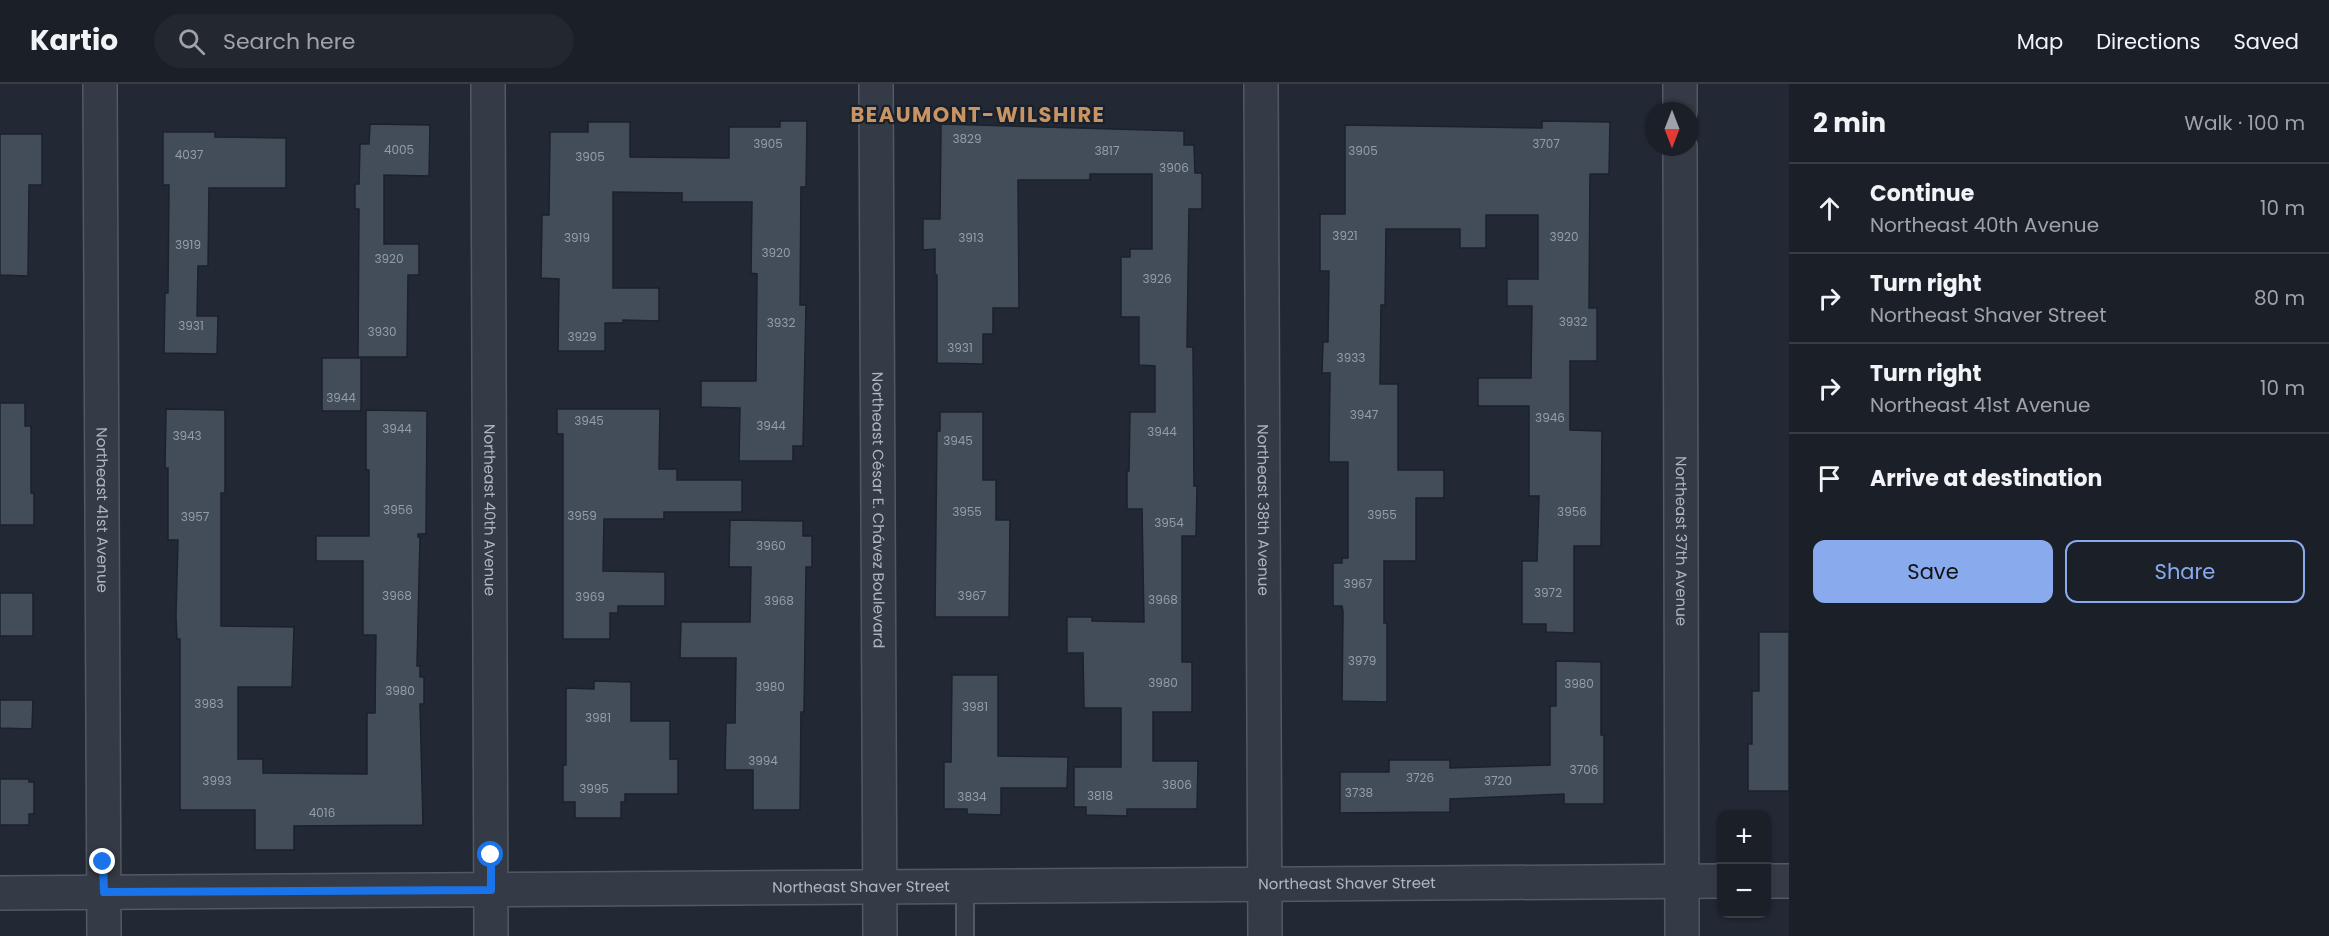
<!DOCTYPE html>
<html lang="en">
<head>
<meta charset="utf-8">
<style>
	:root { --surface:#1a1f28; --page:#232730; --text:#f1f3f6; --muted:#9fa2a8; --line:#383d45; --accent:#89abee }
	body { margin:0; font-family:Poppins,sans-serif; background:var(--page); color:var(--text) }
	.controls { position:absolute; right:18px; bottom:18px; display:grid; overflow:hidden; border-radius:12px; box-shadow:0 2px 4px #0004 }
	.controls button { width:54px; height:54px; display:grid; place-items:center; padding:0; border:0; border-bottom:2px solid var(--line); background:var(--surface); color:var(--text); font:30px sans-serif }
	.compass { position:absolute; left:1645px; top:18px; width:54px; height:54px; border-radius:50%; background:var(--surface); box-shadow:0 2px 4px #0004; rotate:180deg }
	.stop { position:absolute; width:18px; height:18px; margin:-14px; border:4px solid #1a73e8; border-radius:50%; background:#fff }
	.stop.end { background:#1a73e8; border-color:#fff; box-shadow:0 2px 6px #0008 }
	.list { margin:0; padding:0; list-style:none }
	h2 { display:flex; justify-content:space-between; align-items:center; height:78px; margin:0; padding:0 24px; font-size:26px }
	h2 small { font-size:20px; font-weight:400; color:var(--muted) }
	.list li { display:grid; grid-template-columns:39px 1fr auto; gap:18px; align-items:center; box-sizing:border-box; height:90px; padding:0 24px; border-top:2px solid var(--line) }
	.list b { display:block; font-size:22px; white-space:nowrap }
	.list p { margin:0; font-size:20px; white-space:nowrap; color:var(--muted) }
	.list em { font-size:20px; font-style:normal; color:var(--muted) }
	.actions { display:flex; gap:12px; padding:18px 24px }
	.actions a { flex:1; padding:14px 0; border:2px solid var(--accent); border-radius:12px; text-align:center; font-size:21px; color:var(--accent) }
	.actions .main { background:var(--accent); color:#111 }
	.icon { flex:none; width:33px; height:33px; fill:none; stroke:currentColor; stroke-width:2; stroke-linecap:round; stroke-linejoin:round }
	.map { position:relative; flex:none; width:1789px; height:852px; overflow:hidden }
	header { display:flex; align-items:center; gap:36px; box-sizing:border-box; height:84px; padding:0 30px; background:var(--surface); border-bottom:2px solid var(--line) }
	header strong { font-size:28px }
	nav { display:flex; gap:33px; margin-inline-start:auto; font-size:21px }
	.search { width:420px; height:54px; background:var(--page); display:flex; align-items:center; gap:15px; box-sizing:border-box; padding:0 21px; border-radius:33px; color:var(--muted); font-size:22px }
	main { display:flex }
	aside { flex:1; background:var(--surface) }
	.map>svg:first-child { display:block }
	.building { fill:#434c59; stroke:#1c222c; stroke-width:1.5 }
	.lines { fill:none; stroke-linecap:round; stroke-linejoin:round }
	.service-casing { stroke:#525963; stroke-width:20 }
	.minor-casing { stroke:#525963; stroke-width:36 }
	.service { stroke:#353b46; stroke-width:16 }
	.minor { stroke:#353b46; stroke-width:33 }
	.route { stroke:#1a73e8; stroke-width:8 }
	.labels { text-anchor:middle; stroke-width:4.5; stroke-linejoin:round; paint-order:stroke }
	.number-label { font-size:12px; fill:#949ca8 }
	.street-label { font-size:15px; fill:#afb6c2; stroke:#1a202a }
	.district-label { font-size:21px; font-weight:bold; letter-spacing:1.5px; fill:#c99464; stroke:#1a202a }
</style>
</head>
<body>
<header>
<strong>Kartio</strong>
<div class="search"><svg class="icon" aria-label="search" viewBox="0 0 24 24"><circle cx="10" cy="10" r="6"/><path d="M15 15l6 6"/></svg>Search here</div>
<nav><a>Map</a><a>Directions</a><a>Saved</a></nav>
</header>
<main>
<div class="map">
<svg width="1789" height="852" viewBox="0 0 1789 852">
	<rect width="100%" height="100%" fill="#222935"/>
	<g class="building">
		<path d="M 780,37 L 807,37 L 806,103 L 801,103 L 800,221 L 806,221 L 803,362 L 793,362 L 793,377 L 739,377 L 740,324 L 701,323 L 701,297 L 756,297 L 757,190 L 751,189 L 752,118 L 682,118 L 682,109 L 613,108 L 613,204 L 659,204 L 659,237 L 623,236 L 623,239 L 605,239 L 605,267 L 558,267 L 559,195 L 541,194 L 542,131 L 549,131 L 550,48 L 588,48 L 588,38 L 630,38 L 630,73 L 729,74 L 729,43 L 780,43 Z"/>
		<path d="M 1542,37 L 1610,38 L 1609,90 L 1590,90 L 1589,224 L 1597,224 L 1597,277 L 1570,277 L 1570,346 L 1602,347 L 1601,462 L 1574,462 L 1574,549 L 1546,548 L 1546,540 L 1522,540 L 1522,477 L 1537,477 L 1539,412 L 1529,412 L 1529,322 L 1478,322 L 1478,294 L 1531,294 L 1532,222 L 1507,222 L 1507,195 L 1538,195 L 1538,131 L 1486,131 L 1486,164 L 1460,164 L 1460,145 L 1386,145 L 1385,221 L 1381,221 L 1380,300 L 1398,300 L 1398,386 L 1444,386 L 1444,414 L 1416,414 L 1416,477 L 1384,477 L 1384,539 L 1387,539 L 1387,618 L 1342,617 L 1343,527 L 1342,522 L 1333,522 L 1333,479 L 1342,479 L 1342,474 L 1348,474 L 1348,378 L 1329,378 L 1330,289 L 1322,289 L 1323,258 L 1328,258 L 1329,187 L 1320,187 L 1320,130 L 1345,130 L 1345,41 L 1542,44 Z"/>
		<path d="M 370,40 L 430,41 L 429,92 L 384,91 L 384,160 L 419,160 L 419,191 L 408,191 L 407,273 L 358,273 L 359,125 L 355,125 L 355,100 L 359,100 L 360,60 L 369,60 Z"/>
		<path d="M 941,40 L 1184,47 L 1184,61 L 1194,61 L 1195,89 L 1202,89 L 1202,125 L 1189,125 L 1187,263 L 1193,263 L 1194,402 L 1197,402 L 1196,452 L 1182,452 L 1182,578 L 1192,578 L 1192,628 L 1153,628 L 1153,677 L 1198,677 L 1197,725 L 1127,725 L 1127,732 L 1086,731 L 1086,723 L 1074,723 L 1074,683 L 1121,683 L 1121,624 L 1084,624 L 1083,569 L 1067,569 L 1067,533 L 1092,533 L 1092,537 L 1144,538 L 1142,425 L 1127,425 L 1127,387 L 1129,387 L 1130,328 L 1155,328 L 1155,282 L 1139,281 L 1139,233 L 1121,233 L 1121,173 L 1130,173 L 1130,165 L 1152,165 L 1152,90 L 1090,90 L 1090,96 L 1018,96 L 1019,224 L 993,224 L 993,250 L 983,250 L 983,280 L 937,279 L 937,191 L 935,191 L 935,165 L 923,166 L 923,135 L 940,135 Z"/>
		<path d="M 163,48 L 215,48 L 215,53 L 286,54 L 286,104 L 209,104 L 208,182 L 198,182 L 197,232 L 218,232 L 217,270 L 164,269 L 165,209 L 168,209 L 169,101 L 163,101 Z"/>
		<path d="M 0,50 L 42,50 L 42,101 L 29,101 L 28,192 L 0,191 Z"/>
		<rect x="322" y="274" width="39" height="53"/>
		<path d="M 0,319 L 25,319 L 25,342 L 31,342 L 31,409 L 34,409 L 34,441 L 0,441 Z"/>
		<path d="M 166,325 L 225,326 L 225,409 L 221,409 L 221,542 L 294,543 L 292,603 L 238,603 L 238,675 L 263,675 L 263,689 L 367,690 L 367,629 L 375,629 L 376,551 L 363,551 L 363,477 L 316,477 L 316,452 L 369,452 L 369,386 L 366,386 L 366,326 L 427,327 L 426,450 L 418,450 L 418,453 L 420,453 L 417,582 L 420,582 L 420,593 L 424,593 L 424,620 L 420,620 L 423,741 L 294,742 L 294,766 L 255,766 L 255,726 L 180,726 L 180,555 L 177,555 L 176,532 L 178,456 L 168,456 L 168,384 L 165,384 Z"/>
		<path d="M 557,325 L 660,325 L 659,385 L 677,385 L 677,396 L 742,396 L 742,428 L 664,428 L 664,435 L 604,435 L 603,487 L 665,488 L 665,522 L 618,522 L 618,529 L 610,529 L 610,555 L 563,555 L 563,350 L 557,350 Z"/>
		<path d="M 940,328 L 983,328 L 983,396 L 996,396 L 996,436 L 1010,436 L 1009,533 L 935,533 L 937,347 L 940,347 Z"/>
		<path d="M 730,436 L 803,437 L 803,452 L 812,452 L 812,483 L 806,483 L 804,628 L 801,628 L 800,726 L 753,726 L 753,686 L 725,686 L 726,639 L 735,639 L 736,574 L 680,574 L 681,538 L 750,538 L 751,483 L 729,483 Z"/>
		<rect x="0" y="509" width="33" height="43"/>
		<path d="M 1759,548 L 1789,548 L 1789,707 L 1748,707 L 1748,660 L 1752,660 L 1752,607 L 1759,607 Z"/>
		<path d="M 1556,577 L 1601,578 L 1601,651 L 1604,651 L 1604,720 L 1564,720 L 1564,710 L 1450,715 L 1450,728 L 1340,729 L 1340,688 L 1389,688 L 1389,676 L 1450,676 L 1450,684 L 1550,681 L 1550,622 L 1556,622 Z"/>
		<path d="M 952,591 L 998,591 L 998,672 L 1068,673 L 1067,704 L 1001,704 L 1001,731 L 967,730 L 967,725 L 944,725 L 944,678 L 951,678 Z"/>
		<path d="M 594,597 L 631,598 L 631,637 L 670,637 L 670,675 L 678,675 L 678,710 L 625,710 L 625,718 L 621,718 L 621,734 L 575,734 L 575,718 L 563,718 L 563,681 L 566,681 L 566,604 L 594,605 Z"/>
		<path d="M 0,616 L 33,616 L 32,645 L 0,644 Z"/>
		<path d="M 0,695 L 29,695 L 29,698 L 34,698 L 34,730 L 29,730 L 29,741 L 0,741 Z"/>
	</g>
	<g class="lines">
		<defs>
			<path id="service" d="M 965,804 L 965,852"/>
			<g id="minor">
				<path id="s1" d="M 100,0 L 104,852"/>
				<path id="s2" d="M 488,0 L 491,852"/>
				<path id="s3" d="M 876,0 L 880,852"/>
				<path id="s4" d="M 1261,0 L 1265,852"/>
				<path d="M 1680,0 L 1680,27"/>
				<path id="s5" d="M 1680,63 L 1682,852"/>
				<path d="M 1766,797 L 1789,797"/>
				<path id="s6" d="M 0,809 L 1722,797"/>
			</g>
		</defs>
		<use href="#service" class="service-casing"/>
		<use href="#minor" class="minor-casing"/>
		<use href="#service" class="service"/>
		<use href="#minor" class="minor"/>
	</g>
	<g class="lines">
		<path class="route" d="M 103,778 L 104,808 L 491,806 L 491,771"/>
	</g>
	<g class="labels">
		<g class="number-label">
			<text x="967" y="59">3829</text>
			<text x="768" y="64">3905</text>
			<text x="1546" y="64">3707</text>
			<text x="399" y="70">4005</text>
			<text x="1107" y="71">3817</text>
			<text x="1363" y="71">3905</text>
			<text x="189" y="75">4037</text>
			<text x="590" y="77">3905</text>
			<text x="1174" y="88">3906</text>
			<text x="1345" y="156">3921</text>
			<text x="1564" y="157">3920</text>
			<text x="577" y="158">3919</text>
			<text x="971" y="158">3913</text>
			<text x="188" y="165">3919</text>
			<text x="776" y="173">3920</text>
			<text x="389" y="179">3920</text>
			<text x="1157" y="199">3926</text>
			<text x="1573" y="242">3932</text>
			<text x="781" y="243">3932</text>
			<text x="191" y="246">3931</text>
			<text x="382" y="252">3930</text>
			<text x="582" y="257">3929</text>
			<text x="960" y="268">3931</text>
			<text x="1351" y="278">3933</text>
			<text x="341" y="318">3944</text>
			<text x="1364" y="335">3947</text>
			<text x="1550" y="338">3946</text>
			<text x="589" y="341">3945</text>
			<text x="771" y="346">3944</text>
			<text x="397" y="349">3944</text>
			<text x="1162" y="352">3944</text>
			<text x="187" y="356">3943</text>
			<text x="958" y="361">3945</text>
			<text x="398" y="430">3956</text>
			<text x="967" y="432">3955</text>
			<text x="1572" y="432">3956</text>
			<text x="1382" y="435">3955</text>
			<text x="582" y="436">3959</text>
			<text x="195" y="437">3957</text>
			<text x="1169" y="443">3954</text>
			<text x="771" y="466">3960</text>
			<text x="1358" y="504">3967</text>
			<text x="1548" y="513">3972</text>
			<text x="397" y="516">3968</text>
			<text x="972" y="516">3967</text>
			<text x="590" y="517">3969</text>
			<text x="1163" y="520">3968</text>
			<text x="779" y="521">3968</text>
			<text x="1362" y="581">3979</text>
			<text x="1163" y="603">3980</text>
			<text x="1579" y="604">3980</text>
			<text x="770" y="607">3980</text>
			<text x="400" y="611">3980</text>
			<text x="209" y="624">3983</text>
			<text x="975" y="627">3981</text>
			<text x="598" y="638">3981</text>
			<text x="763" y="681">3994</text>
			<text x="1584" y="690">3706</text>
			<text x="1420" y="698">3726</text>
			<text x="217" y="701">3993</text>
			<text x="1498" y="701">3720</text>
			<text x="1177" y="705">3806</text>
			<text x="594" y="709">3995</text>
			<text x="1359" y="713">3738</text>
			<text x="1100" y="716">3818</text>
			<text x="972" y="717">3834</text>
			<text x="322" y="733">4016</text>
		</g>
		<g class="street-label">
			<text dy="5" stroke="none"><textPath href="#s1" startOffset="426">Northeast 41st Avenue</textPath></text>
			<text dy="5" stroke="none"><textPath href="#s2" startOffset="426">Northeast 40th Avenue</textPath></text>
			<text dy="5" stroke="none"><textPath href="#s3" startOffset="426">Northeast César E. Chávez Boulevard</textPath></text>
			<text dy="5" stroke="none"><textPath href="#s4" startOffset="426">Northeast 38th Avenue</textPath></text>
			<text dy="5" stroke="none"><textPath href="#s5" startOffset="394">Northeast 37th Avenue</textPath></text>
			<text dy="5" stroke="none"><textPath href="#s6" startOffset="1347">Northeast Shaver Street</textPath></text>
			<text dy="5" stroke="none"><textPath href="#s6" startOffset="861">Northeast Shaver Street</textPath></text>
		</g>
		<g class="district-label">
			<text x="978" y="38">BEAUMONT-WILSHIRE</text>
		</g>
	</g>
</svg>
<div class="controls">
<button>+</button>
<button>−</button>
</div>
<svg class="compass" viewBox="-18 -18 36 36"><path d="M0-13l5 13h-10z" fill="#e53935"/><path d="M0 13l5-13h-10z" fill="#9fa2a8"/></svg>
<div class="stop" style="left:491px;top:771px"></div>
<div class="stop end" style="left:103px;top:778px"></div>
</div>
<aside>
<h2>2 min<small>Walk · 100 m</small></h2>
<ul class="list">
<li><svg class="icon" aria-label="ahead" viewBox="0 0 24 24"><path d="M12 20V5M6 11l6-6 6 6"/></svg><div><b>Continue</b><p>Northeast 40th Avenue</p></div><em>10 m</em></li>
<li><svg class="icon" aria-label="right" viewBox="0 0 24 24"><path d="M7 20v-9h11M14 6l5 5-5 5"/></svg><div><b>Turn right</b><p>Northeast Shaver Street</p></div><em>80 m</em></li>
<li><svg class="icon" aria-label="right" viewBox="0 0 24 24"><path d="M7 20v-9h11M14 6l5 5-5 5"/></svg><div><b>Turn right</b><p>Northeast 41st Avenue</p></div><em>10 m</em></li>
<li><svg class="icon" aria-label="arrive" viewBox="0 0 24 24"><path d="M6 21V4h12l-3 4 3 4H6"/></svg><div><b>Arrive at destination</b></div></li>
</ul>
<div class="actions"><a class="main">Save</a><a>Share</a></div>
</aside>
</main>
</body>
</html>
